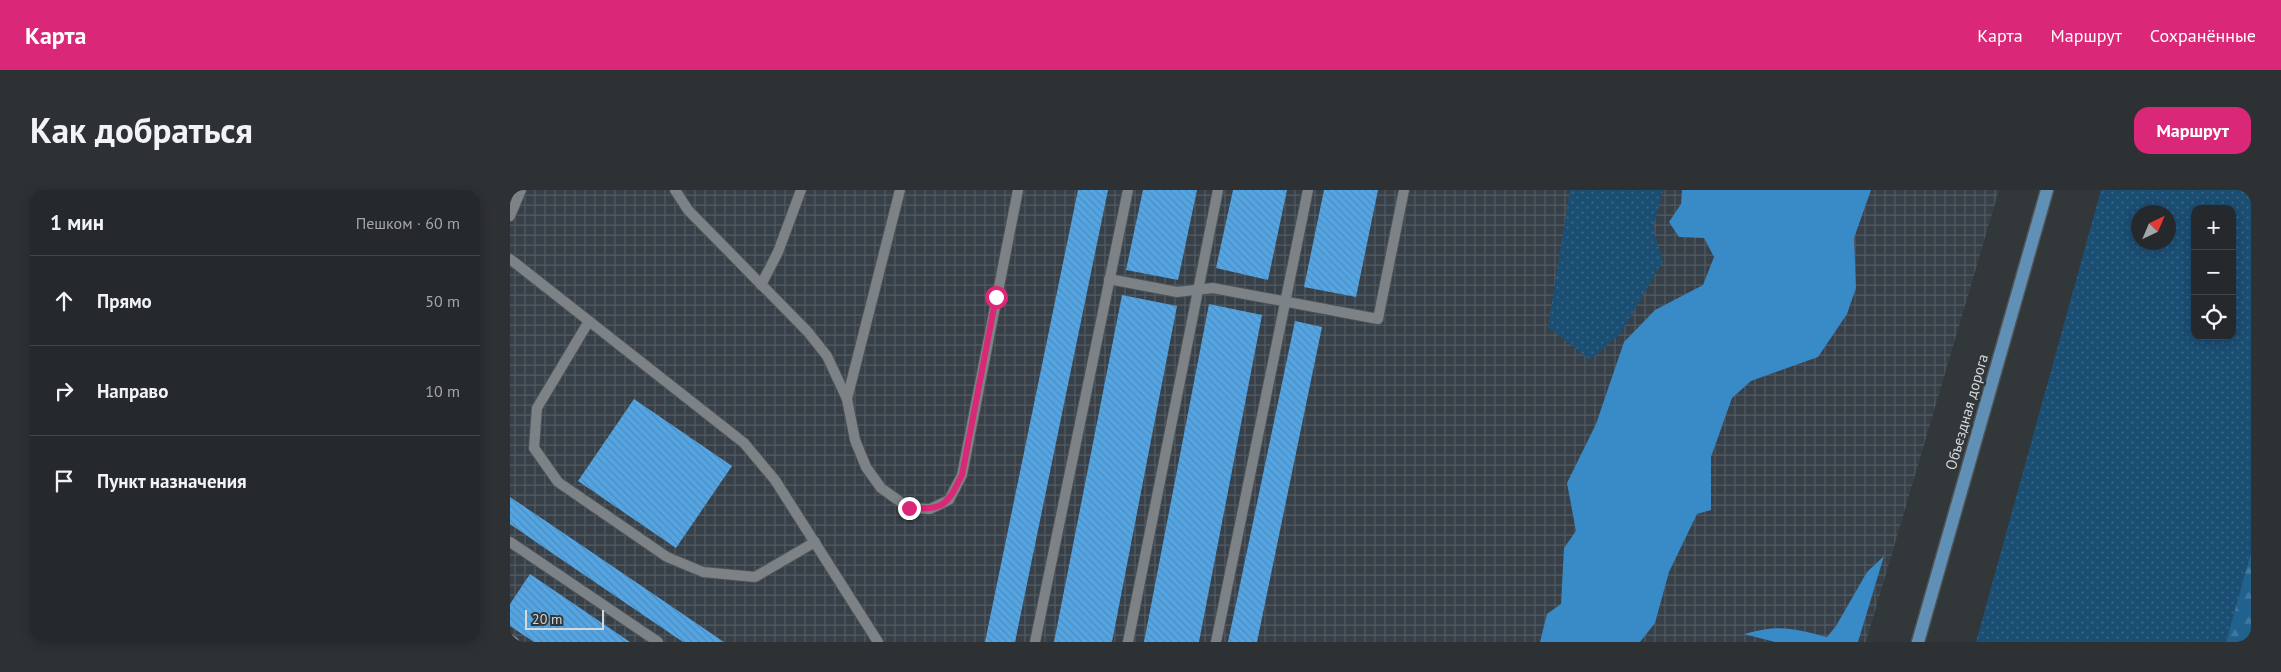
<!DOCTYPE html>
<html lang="ru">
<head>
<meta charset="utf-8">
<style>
	:root { --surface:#26292c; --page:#2e3134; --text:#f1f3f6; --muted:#a4a6a9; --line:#424548; --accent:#db2777 }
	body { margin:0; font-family:"PT Sans",sans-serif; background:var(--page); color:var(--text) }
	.controls { position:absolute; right:15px; top:15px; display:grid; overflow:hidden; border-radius:10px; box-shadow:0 2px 12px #0003 }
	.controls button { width:45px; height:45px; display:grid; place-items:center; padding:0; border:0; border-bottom:1px solid var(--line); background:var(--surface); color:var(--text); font:25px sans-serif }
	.compass { position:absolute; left:1621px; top:15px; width:45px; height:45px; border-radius:50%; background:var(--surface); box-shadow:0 2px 12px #0003; rotate:44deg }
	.scale { position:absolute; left:15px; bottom:12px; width:79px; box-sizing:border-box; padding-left:5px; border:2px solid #d6d9db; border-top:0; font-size:14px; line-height:18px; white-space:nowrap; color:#d6d9db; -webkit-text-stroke:4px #32373a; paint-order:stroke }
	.stop { position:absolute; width:15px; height:15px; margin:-11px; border:4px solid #db2777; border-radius:50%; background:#fff }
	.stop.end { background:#db2777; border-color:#fff; box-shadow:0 1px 5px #0008 }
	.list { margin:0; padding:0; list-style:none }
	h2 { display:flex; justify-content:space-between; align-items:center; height:65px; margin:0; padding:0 20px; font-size:21px }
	h2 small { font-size:16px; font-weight:400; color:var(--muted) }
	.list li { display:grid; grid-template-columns:32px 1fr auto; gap:15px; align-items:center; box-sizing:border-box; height:90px; padding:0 20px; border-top:1px solid var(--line) }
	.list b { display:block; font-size:19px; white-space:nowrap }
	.list em { font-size:16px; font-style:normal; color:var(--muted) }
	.icon { flex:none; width:28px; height:28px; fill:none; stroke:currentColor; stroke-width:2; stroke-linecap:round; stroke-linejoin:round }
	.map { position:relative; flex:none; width:1741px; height:452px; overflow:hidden; border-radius:15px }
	header { display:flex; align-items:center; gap:30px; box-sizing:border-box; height:70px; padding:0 25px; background:var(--accent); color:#fff }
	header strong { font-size:24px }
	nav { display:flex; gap:28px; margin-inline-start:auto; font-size:18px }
	.intro { display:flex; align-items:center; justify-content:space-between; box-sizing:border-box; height:120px; padding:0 30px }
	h1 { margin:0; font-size:35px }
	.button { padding:12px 22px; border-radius:15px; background:var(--accent); color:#fff; font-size:18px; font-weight:700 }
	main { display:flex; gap:30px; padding:0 30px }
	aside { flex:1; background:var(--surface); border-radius:15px; box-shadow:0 2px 12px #0003 }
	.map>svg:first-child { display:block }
	.industrial { fill:url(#industrial-grid) }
	.grass { fill:url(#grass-dots); fill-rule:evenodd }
	.forest { fill:url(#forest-firs) }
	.water { fill:#388bc7 }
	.building { fill:url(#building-back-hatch) }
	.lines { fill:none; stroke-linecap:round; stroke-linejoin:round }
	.service-casing { stroke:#4f5255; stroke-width:12 }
	.primary-casing { stroke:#4f5255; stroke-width:15 }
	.service { stroke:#7d8287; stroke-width:10 }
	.primary { stroke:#6090b5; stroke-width:12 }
	.route { stroke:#db2777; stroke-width:6 }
	.labels { text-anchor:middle; stroke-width:5; stroke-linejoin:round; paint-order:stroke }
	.street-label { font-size:15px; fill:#d6d9db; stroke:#32373a }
</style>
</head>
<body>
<header>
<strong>Карта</strong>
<nav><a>Карта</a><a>Маршрут</a><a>Сохранённые</a></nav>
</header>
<div class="intro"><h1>Как добраться</h1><a class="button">Маршрут</a></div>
<main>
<aside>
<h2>1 мин<small>Пешком · 60 m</small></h2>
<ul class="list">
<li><svg class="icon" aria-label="ahead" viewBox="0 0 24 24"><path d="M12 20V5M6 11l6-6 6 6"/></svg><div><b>Прямо</b></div><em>50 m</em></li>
<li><svg class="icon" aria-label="right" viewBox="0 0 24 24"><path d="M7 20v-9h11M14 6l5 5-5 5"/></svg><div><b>Направо</b></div><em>10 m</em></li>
<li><svg class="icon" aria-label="arrive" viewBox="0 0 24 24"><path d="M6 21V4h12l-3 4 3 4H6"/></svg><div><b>Пункт назначения</b></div></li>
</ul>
</aside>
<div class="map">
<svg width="1741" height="452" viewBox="0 0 1741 452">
	<defs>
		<pattern id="industrial-grid" width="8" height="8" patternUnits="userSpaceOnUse" patternTransform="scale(1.25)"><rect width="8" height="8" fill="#374048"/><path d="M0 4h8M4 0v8" fill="none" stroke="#535b62"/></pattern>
		<pattern id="grass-dots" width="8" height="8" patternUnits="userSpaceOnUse" patternTransform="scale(1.25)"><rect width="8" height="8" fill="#1b4e73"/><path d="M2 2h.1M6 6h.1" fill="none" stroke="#3b6786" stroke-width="1.8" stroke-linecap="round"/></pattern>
		<pattern id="forest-firs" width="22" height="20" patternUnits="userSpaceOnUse" patternTransform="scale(1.25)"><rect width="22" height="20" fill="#21618e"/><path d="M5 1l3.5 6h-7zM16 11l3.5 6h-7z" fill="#40779d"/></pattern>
		<pattern id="building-back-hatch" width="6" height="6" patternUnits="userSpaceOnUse" patternTransform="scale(1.25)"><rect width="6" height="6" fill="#54a5e3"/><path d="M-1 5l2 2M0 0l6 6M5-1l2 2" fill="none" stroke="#4f8cbb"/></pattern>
	</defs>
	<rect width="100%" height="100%" fill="#32373a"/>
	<path class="industrial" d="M 0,0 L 1489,0 L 1356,452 L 0,452 Z"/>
	<g class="grass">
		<path d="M 1060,0 L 1153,0 L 1143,39 L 1153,71 L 1111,143 L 1080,170 L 1038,137 Z"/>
		<path d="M 1591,0 L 1741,0 L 1741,362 L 1716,452 L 1466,452 ZM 1685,19 L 1722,19 L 1722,146 L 1685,146 ZM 1628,22 L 1658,22 L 1658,52 L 1628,52 Z"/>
	</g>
	<path class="forest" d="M 1741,362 L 1741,452 L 1716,452 Z"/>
	<g class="water">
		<path d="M 1172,0 L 1361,0 L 1344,48 L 1346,98 L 1337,124 L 1308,167 L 1241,191 L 1222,208 L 1201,267 L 1201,320 L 1187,324 L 1159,382 L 1145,433 L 1130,452 L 1030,452 L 1037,424 L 1051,414 L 1054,358 L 1066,341 L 1057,293 L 1086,234 L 1114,152 L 1145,120 L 1193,95 L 1204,67 L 1194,48 L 1169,47 L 1159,32 L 1171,14 Z"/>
		<path d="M 1374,366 L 1348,452 L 1265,452 L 1234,444 C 1269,434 1283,438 1317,447 L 1326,436 L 1357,382 Z"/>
	</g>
	<g class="building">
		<path d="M 568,0 L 598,0 L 505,452 L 475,452 Z"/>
		<path d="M 633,0 L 687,0 L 668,90 L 616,80 Z"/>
		<path d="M 723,0 L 777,0 L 758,90 L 706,78 Z"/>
		<path d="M 814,0 L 868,0 L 846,107 L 794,97 Z"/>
		<path d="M 612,105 L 667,116 L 602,452 L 544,452 Z"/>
		<path d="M 699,114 L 752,125 L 689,452 L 634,452 Z"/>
		<path d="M 785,131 L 812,137 L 747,452 L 718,452 Z"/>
		<path d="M 124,209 L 222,276 L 166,358 L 68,291 Z"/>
		<path d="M 0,307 L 52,342 L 214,452 L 173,452 L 39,361 L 0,334 Z"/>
		<path d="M 20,384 L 120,452 L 24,452 L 0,436 L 0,414 Z"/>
	</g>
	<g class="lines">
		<defs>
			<g id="service">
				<path d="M 165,0 L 178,20 L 298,142 L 317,166 L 337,209"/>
				<path d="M 390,0 L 337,209 L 345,250 L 356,277 L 371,298 L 399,318 L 420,319 L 439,310 L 452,285 L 508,0"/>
				<path d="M 0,26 L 11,0"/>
				<path d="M 0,69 L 234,253 L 265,290 L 368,452"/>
				<path d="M 599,89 L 667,102 L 703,98 L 868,129 L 894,0"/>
				<path d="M 251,95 L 268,62 L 291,0"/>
				<path d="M 79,131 L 27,218 L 24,258 L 48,292 L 157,367 L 193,382 L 245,387 L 305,352"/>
				<path d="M 0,352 L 148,452"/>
				<path d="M 0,449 L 4,452"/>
				<path d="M 525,452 L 618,0"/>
				<path d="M 618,452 L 708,0"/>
				<path d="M 706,452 L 798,0"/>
			</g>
			<path id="primary" d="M 1408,452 L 1537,0"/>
		</defs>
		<use href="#service" class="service-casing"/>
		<use href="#primary" class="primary-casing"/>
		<use href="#service" class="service"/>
		<use href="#primary" class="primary"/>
	</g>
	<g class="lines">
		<path class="route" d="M 399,318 C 435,320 437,315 452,285 L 486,107"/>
	</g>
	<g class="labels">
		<g class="street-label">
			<text transform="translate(1457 222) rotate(-74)" y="5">Объездная дорога</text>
		</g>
	</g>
</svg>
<div class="controls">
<button>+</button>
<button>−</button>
<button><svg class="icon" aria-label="locate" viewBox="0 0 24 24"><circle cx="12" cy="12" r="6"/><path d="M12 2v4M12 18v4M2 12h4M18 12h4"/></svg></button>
</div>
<svg class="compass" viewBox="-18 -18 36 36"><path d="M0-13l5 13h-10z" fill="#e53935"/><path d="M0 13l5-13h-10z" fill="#a4a6a9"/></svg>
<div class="scale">20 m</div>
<div class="stop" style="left:486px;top:107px"></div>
<div class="stop end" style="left:399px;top:318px"></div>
</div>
</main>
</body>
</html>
